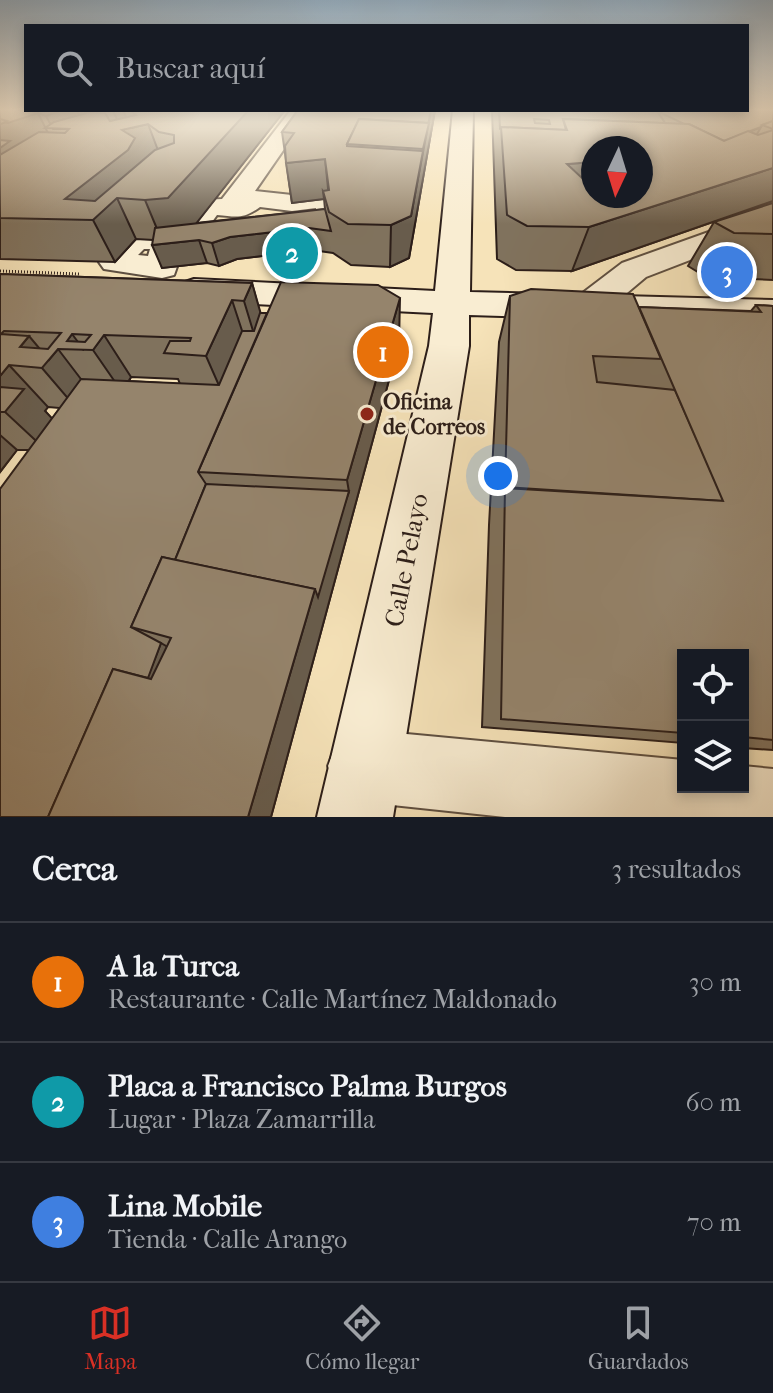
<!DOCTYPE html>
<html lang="es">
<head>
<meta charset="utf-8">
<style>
	:root { --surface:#171b24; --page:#20242c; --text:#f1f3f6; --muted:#9ea1a6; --line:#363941; --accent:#d93025 }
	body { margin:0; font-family:"IM FELL French Canon",serif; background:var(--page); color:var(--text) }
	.controls { position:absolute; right:24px; bottom:24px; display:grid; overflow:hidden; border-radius:0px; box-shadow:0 4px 12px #0003 }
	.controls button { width:72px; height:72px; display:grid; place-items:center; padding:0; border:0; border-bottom:2px solid var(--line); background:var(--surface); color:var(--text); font:40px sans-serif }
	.compass { position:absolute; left:581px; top:136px; width:72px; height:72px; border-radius:50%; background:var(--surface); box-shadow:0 4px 12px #0003; rotate:184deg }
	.you { position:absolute; left:498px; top:476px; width:28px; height:28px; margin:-20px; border:6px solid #fff; border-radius:50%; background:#1a73e8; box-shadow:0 0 0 12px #1a73e833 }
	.badge { display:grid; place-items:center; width:52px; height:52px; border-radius:50%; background:var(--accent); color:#fff; font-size:26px; font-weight:700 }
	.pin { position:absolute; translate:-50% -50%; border:4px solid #fff; box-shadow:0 2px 8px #0006 }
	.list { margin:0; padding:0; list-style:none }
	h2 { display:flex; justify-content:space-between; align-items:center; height:104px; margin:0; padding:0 32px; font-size:34px }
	h2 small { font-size:26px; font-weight:400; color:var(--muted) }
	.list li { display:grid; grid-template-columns:52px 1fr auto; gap:24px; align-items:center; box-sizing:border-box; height:120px; padding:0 32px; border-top:2px solid var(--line) }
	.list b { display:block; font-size:30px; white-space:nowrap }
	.list p { margin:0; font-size:26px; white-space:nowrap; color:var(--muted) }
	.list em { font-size:26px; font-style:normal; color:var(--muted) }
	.icon { flex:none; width:44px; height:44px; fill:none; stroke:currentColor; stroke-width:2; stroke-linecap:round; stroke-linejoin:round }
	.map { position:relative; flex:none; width:773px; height:817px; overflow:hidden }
	.search { position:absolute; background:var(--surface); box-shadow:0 4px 12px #0003; left:24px; right:24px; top:24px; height:88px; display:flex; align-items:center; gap:20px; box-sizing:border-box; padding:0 28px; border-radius:0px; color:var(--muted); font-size:30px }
	.sheet { height:464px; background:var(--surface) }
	nav { display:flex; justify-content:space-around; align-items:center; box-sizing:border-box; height:112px; border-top:2px solid var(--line); background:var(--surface); font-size:22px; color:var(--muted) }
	nav a { display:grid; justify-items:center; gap:4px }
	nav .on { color:var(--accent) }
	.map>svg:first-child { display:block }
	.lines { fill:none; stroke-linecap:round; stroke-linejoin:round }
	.street-casing { stroke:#5e4f41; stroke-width:4 }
	.secondary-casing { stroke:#2c1e19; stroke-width:4 }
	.path { stroke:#2c1e19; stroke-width:3; stroke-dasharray:1 2; stroke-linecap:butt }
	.street { fill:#f9edd2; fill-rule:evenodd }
	.secondary { fill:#f9edd2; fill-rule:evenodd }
	.wall { fill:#80725d; stroke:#2c1e19; stroke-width:2; fill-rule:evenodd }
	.shaded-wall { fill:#685c4c; stroke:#2c1e19; stroke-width:2 }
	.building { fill:#95846c; stroke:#2c1e19; stroke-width:2; fill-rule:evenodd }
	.poi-dot { fill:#8f2418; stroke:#f9edd2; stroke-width:3 }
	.labels { text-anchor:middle; stroke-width:6; stroke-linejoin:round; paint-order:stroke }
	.poi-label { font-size:22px; font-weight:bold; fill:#2c1e19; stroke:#f9edd2; text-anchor:start }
	.near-street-label { font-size:26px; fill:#2c1e19; stroke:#f9edd2 }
</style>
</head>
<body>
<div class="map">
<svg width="773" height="817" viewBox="0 0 773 817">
	<rect width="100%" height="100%" fill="#f6e3b9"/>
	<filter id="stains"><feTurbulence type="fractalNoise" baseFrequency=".0025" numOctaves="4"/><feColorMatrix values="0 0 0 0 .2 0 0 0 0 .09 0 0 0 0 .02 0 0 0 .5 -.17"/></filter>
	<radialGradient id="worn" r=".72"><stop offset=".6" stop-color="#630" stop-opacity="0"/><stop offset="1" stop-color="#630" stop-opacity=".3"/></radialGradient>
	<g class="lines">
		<defs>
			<g id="street">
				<path d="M 291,110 L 311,110 L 255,191 L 292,195 L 329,190 L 339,192 L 343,198 L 348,231 L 344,237 L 180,258 L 174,275 L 162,278 L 104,269 L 99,262 L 125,233 L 175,231 L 199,200 L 222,199 ZM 260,207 L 292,211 L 316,208 L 317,224 L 201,237 L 217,215 C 238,217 243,219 260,207 ZM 144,249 L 150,249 L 148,256 L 138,255 Z"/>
				<path d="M 773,209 L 773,228 L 646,277 L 602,314 L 589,317 L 576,314 L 571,306 L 576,298 L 622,263 Z"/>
				<path d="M 364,730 L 683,760 L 683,787 L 743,787 L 743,766 L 773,769 L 773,817 L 505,817 L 364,802 L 338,792 L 328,766 L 338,740 Z"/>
			</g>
			<path id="secondary" d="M 453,110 L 473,110 L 470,292 L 773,300 L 773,324 L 469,315 L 469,346 L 393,817 L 317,817 L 429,346 L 433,313 L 194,301 L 182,297 L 177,290 L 182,283 L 194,279 L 435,291 Z"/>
		</defs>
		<use href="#street" class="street-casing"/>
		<use href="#secondary" class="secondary-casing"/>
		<path class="path" d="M 0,271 L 79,274"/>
		<use href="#street" class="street"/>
		<use href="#secondary" class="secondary"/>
	</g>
	<g class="wall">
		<path d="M 0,109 L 285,110 L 196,223 L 325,209 L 324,199 L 292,203 L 282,132 L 298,110 L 435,110 L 409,258 L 390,267 L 351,265 L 333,253 L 312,250 L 237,259 L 219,266 L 207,263 L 162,268 L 153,240 L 136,239 L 115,262 L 0,259 Z"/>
		<path d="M 773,109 L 773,201 L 572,271 L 516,270 L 497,259 L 492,110 ZM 593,148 L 641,148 L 641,196 L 593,196 Z"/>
		<path d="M 773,203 L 773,280 L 706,277 L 688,266 L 714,222 Z"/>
		<path d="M 302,258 L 304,270 L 303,275 L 284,275 L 282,263 Z"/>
		<path d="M 0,274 L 252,283 L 260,313 L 399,343 L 271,817 L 0,817 L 28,450 L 17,450 L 0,472 ZM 131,377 L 178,379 L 180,384 L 129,381 ZM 48,407 L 60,408 L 52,419 L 45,411 Z"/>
		<path d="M 510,296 L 639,307 L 751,311 L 756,305 L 773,306 L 773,750 L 743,748 L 743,655 L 683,655 L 683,743 L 482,727 L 489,525 L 499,342 Z"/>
	</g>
	<g class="shaded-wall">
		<path d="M 62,110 L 77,110 L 92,141 L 69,129 L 53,129 L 46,116 Z"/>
		<path d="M 113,110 L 123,110 L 131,128 L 148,124 L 162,161 L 117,198 L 136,239 L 115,262 L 93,220 L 65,199 L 123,134 Z"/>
		<path d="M 249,110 L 285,110 L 184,239 L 162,241 L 145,200 Z"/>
		<path d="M 431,110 L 435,110 L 409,258 L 390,267 L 391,225 L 411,216 Z"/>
		<path d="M 38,113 L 56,149 L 0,174 L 0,124 Z"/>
		<path d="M 761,127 L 740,164 L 723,143 Z"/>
		<path d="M 325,159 L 329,198 L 323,191 L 324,199 L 292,203 L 286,163 Z"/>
		<path d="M 593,162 L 593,196 L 567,164 Z"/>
		<path d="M 773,168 L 773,201 L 572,271 L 589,227 Z"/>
		<path d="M 309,228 L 312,250 L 237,259 L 219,266 L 212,243 L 230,237 Z"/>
		<path d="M 199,240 L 207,263 L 162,268 L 152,245 Z"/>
		<path d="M 252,283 L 264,325 L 257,344 L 244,301 Z"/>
		<path d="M 400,298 L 399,343 L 271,817 L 248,817 L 315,589 L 349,492 L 347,480 Z"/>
		<path d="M 232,300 L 246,343 L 224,397 L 206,356 Z"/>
		<path d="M 72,334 L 84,350 L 67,341 Z"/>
		<path d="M 104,335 L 131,377 L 122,392 L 93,350 Z"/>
		<path d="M 29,336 L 49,360 L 58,349 L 90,391 L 77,409 L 42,368 L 20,347 Z"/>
		<path d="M 9,365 L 48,407 L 45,411 L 63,430 L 48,452 L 5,412 L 0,394 L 0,376 Z"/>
		<path d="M 0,435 L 17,450 L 0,472 Z"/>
		<path d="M 161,643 L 171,649 L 93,817 Z"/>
	</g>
	<g class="building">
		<path d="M 0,109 L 26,110 L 62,110 L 46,116 L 38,113 L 8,123 L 5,122 L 7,121 L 0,119 Z"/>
		<path d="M 773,109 L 773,121 L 762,125 L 761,127 L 724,141 L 689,124 L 684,124 L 657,111 L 660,110 Z"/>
		<path d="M 130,110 L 249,110 L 168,198 L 145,200 L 117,198 L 93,220 L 0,218 L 0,155 L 39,132 L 65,133 L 69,129 L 45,128 L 54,122 L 90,112 L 105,113 L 110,121 L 136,115 ZM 148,124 L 159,132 L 174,135 L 174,143 L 155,150 L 95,201 L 65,199 L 128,150 L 135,138 L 122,130 Z"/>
		<path d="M 298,110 L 431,110 L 428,125 L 429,123 L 359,119 L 347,144 L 347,146 L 423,151 L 411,216 L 391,225 L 348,224 L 329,212 L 323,191 L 329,190 L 325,159 L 286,163 L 285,146 L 294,133 L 282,132 Z"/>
		<path d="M 499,110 L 655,110 L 657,111 L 665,123 L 563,119 L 566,130 L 501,127 L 500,128 ZM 534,119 L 549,120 L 550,124 L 535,123 Z"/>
		<path d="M 359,119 L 429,123 L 423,149 L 347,144 Z"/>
		<path d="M 563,119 L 689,124 L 724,141 L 748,131 L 758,135 L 773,130 L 773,168 L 589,227 L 527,226 L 507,215 L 501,127 L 567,130 ZM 593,148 L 641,148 L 641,196 L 593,196 L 593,176 L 583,179 L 567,164 L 593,162 Z"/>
		<path d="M 773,121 L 773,129 L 762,125 Z"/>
		<path d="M 0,140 L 10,141 L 0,148 Z"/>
		<path d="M 773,203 L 773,234 L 734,233 L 714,222 Z"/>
		<path d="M 325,209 L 331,231 L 309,228 L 230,237 L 212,243 L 199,240 L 152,245 L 155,228 Z"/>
		<path d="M 284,258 L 302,258 L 301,263 L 282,263 Z"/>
		<path d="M 0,274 L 252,283 L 244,301 L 232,300 L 206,356 L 164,353 L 170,341 L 190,341 L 191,338 L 104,335 L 93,350 L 58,349 L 42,368 L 9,365 L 0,376 ZM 4,331 L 61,333 L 48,349 L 20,347 L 29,336 L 1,334 ZM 72,334 L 91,335 L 85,342 L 67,341 Z"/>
		<path d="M 281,282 L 378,285 L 400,298 L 347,480 L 198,472 Z"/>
		<path d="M 531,289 L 633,294 L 661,359 L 593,356 L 597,382 L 675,390 L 724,501 L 505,487 L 510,296 Z"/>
		<path d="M 756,305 L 773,306 L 773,740 L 743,737 L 743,655 L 683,655 L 683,733 L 501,719 L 505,488 L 723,501 L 639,307 L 761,312 Z"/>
		<path d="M 260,313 L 267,313 L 198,472 L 206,484 L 175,560 L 162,557 L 131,627 L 161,643 L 148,678 L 113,669 L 48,817 L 0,817 L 0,489 L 81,379 L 219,385 L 242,331 L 254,331 Z"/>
		<path d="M 0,387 L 24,389 L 5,412 L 0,412 Z"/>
		<path d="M 206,484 L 349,491 L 318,597 L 315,589 L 175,560 Z"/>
		<path d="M 162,557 L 315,589 L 248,817 L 48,817 L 113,669 L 151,679 L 171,638 L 131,627 Z"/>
	</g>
	<linearGradient id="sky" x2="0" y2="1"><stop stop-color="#92acc0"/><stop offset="0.49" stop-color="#fbf2e0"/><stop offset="1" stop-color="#fbf2e0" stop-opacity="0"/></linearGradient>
	<rect width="773" height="224" fill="url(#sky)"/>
	<circle class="poi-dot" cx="367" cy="414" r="8"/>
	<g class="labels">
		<g class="poi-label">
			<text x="383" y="409">Oficina<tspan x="383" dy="25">de Correos</tspan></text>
		</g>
		<g class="near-street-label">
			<text transform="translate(406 560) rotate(-79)" y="9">Calle Pelayo</text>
		</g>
	</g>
	<rect width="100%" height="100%" filter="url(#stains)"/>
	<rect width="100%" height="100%" fill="url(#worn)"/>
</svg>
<div class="controls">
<button><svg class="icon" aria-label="locate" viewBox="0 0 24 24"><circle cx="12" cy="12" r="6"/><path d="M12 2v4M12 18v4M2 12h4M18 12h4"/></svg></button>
<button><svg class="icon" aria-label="layers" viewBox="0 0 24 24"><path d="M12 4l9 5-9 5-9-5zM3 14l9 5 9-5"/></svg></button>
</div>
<svg class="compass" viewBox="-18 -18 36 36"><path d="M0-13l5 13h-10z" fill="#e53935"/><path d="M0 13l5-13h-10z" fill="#9ea1a6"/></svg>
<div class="you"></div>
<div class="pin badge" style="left:383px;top:352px;background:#e8710a">1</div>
<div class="pin badge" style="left:292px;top:253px;background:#0f9aa8">2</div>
<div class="pin badge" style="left:727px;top:272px;background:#3f7fe0">3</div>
<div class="search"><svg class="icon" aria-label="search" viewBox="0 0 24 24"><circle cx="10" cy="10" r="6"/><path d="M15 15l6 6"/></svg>Buscar aquí</div>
</div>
<section class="sheet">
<h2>Cerca<small>3 resultados</small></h2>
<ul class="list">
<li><span class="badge" style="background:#e8710a">1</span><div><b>A la Turca</b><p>Restaurante · Calle Martínez Maldonado</p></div><em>30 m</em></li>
<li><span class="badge" style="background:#0f9aa8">2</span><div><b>Placa a Francisco Palma Burgos</b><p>Lugar · Plaza Zamarrilla</p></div><em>60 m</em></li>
<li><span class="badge" style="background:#3f7fe0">3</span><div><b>Lina Mobile</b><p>Tienda · Calle Arango</p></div><em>70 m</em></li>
</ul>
</section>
<nav>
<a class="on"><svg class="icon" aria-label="map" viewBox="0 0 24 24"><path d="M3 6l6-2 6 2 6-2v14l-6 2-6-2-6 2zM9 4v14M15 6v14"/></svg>Mapa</a>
<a><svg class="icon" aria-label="directions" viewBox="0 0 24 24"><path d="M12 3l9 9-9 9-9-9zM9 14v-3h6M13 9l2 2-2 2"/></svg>Cómo llegar</a>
<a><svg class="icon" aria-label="saved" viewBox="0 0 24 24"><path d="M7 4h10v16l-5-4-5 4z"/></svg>Guardados</a>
</nav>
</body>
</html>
